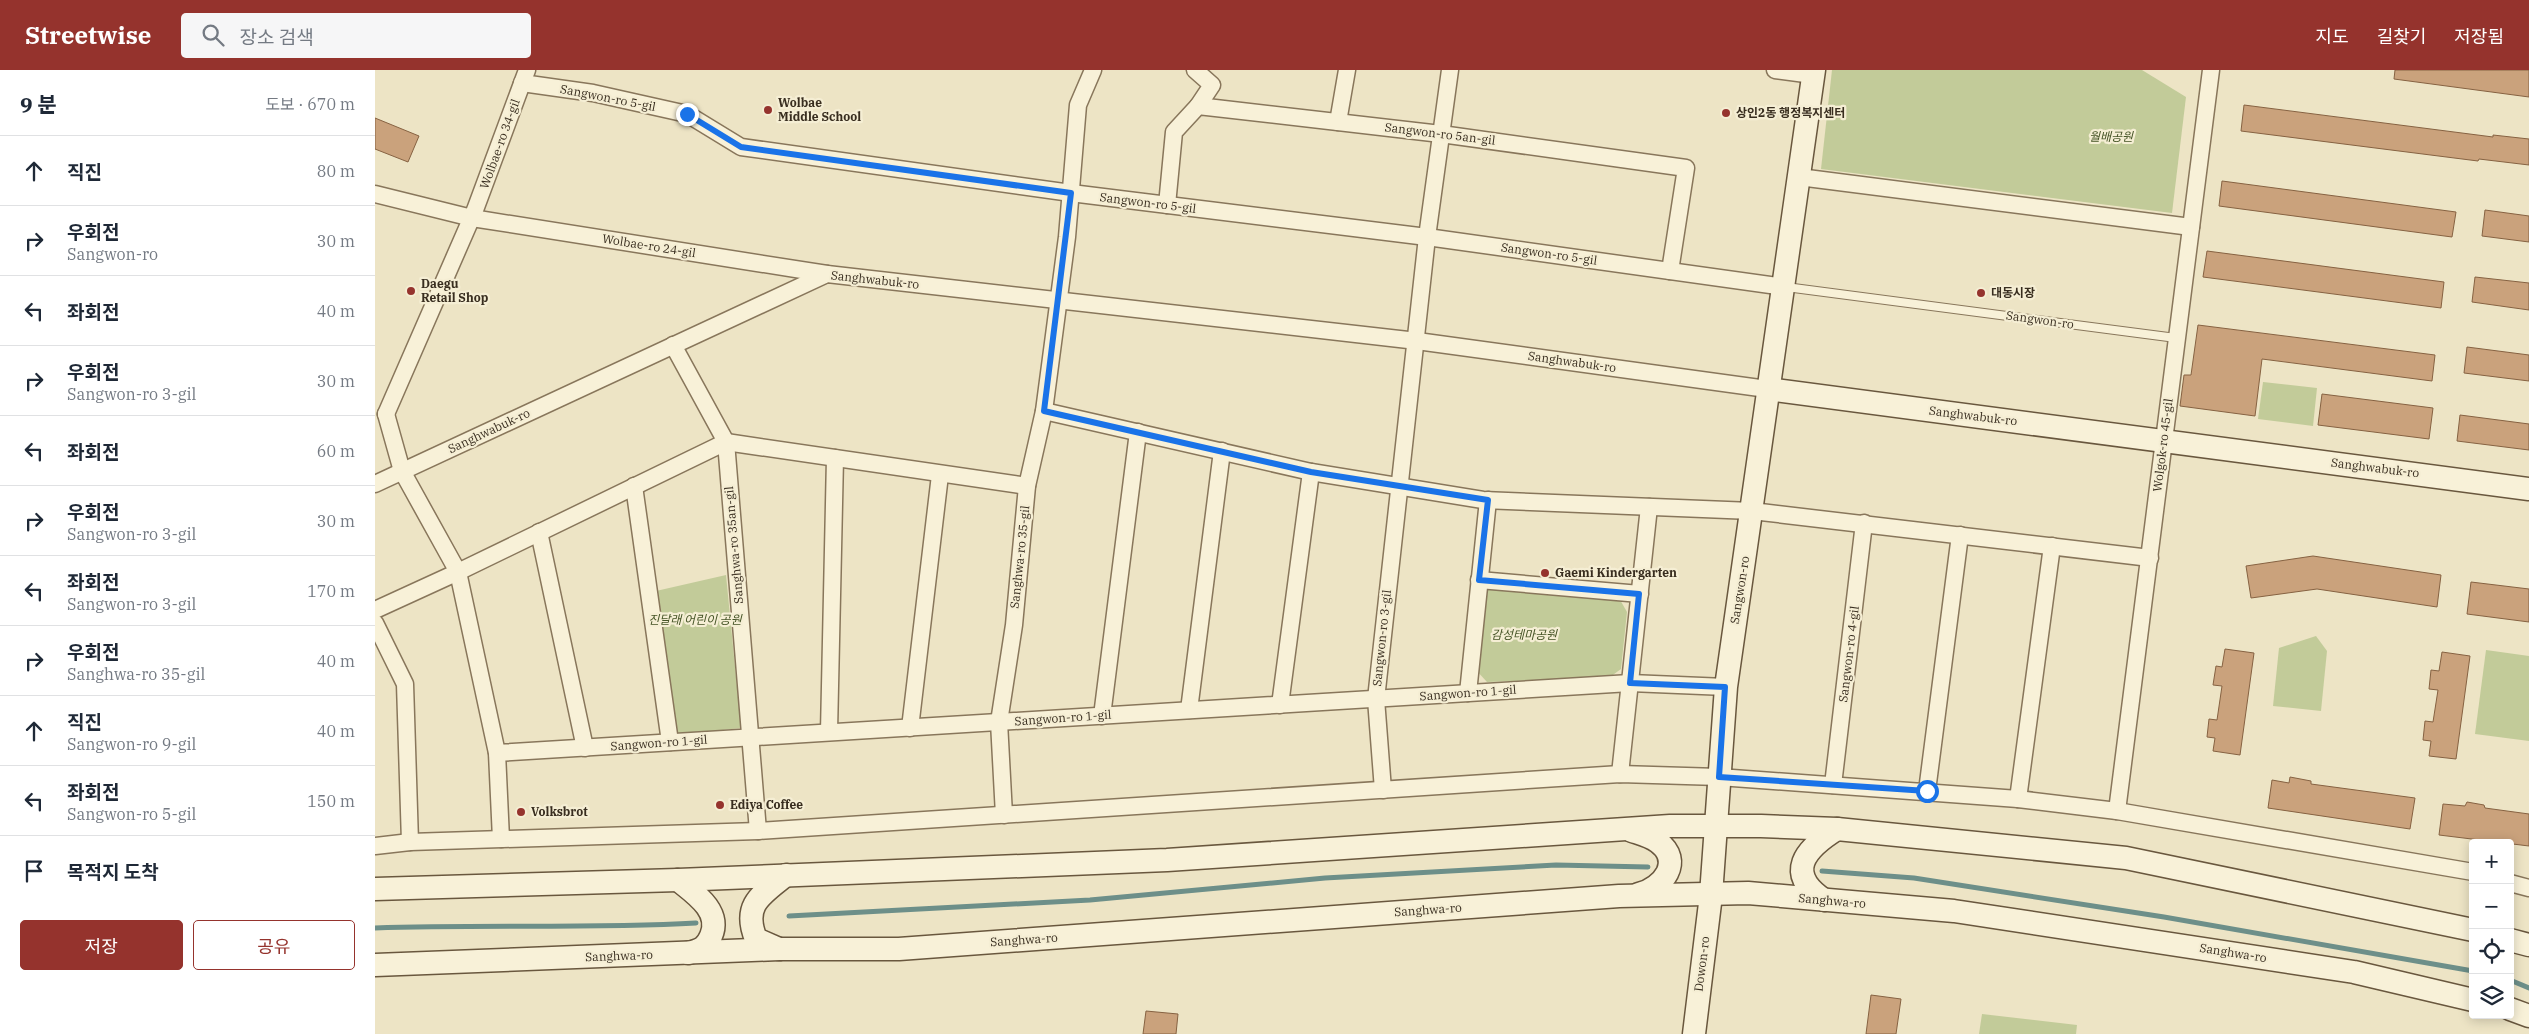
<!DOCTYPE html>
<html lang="ko">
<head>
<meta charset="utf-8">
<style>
	:root { --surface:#fff; --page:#f6f6f7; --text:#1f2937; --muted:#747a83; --line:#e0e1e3; --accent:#95332d }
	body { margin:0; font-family:"IBM Plex Serif","Noto Sans KR",serif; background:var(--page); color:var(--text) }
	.controls { position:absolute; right:15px; bottom:15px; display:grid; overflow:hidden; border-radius:5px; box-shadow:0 2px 12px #0003 }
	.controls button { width:45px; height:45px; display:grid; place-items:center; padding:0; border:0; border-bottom:1px solid var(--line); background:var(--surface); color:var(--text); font:25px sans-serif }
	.stop { position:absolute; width:15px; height:15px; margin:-11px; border:4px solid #1a73e8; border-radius:50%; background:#fff }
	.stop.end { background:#1a73e8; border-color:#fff; box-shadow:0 1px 5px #0008 }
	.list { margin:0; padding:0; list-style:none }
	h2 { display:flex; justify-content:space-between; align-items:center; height:65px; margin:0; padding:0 20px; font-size:21px }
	h2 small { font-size:16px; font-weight:400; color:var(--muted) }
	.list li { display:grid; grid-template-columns:32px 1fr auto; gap:15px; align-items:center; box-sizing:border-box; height:70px; padding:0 20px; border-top:1px solid var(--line) }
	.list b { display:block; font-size:19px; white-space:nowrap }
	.list p { margin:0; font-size:16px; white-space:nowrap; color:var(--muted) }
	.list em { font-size:16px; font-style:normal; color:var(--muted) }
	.actions { display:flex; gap:10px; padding:15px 20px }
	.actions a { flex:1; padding:11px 0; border:1px solid var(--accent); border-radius:5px; text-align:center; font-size:18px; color:var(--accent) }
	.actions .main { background:var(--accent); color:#fff }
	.icon { flex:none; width:28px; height:28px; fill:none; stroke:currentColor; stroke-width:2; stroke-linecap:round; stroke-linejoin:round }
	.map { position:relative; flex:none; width:2154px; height:964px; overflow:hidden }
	header { display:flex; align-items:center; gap:30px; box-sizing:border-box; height:70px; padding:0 25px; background:var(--accent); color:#fff }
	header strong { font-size:24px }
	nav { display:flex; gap:28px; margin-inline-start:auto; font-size:18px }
	.search { width:350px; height:45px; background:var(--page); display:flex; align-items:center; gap:12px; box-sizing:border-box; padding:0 18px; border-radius:5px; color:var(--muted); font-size:19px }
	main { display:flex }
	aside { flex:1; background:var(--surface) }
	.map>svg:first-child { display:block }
	.green { fill:#c2cb99 }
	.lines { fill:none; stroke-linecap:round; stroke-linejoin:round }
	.stream { stroke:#6d8f89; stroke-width:5 }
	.building { fill:#caa27c; stroke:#866242 }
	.lane-casing { stroke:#88765b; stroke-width:10 }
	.street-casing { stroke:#88765b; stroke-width:19 }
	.secondary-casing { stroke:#69573e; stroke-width:25 }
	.lane { stroke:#f8f1d8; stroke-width:8 }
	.street { stroke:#f8f1d8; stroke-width:16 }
	.secondary { stroke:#f8f1d8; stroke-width:22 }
	.route { stroke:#1a73e8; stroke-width:6 }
	.poi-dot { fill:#95332d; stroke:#f5eed4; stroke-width:2 }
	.labels { text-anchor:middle; stroke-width:4.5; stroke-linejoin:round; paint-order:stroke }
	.street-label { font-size:12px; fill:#382d1f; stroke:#f5eed4 }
	.poi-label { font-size:12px; font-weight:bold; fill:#382d1f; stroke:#f5eed4; text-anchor:start }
	.park-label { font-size:12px; font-style:italic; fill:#455426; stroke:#f5eed4 }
</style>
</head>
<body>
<header>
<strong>Streetwise</strong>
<div class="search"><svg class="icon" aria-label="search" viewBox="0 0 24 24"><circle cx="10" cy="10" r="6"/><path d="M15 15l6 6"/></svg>장소 검색</div>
<nav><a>지도</a><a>길찾기</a><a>저장됨</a></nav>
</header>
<main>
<aside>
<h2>9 분<small>도보 · 670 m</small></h2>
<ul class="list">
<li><svg class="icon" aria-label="ahead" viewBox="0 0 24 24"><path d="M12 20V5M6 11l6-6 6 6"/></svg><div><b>직진</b></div><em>80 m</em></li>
<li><svg class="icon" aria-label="right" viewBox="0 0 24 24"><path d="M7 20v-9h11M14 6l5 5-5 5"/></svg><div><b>우회전</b><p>Sangwon-ro</p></div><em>30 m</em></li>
<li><svg class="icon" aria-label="left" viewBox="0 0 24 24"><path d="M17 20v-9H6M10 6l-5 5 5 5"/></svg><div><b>좌회전</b></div><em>40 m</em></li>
<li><svg class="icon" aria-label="right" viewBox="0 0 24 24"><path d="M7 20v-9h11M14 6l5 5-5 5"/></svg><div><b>우회전</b><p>Sangwon-ro 3-gil</p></div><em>30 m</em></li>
<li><svg class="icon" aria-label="left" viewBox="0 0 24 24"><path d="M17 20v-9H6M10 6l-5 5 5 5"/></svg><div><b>좌회전</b></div><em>60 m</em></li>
<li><svg class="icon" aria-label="right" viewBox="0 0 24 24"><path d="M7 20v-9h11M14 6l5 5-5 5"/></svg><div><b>우회전</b><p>Sangwon-ro 3-gil</p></div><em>30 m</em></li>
<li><svg class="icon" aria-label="left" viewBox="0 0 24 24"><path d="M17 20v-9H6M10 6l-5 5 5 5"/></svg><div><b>좌회전</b><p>Sangwon-ro 3-gil</p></div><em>170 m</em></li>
<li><svg class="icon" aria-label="right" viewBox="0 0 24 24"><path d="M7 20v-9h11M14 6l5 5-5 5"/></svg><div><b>우회전</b><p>Sanghwa-ro 35-gil</p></div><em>40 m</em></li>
<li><svg class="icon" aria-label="ahead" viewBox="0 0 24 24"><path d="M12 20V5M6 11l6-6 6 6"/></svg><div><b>직진</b><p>Sangwon-ro 9-gil</p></div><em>40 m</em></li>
<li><svg class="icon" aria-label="left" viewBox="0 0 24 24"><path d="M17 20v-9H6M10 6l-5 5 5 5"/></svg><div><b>좌회전</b><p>Sangwon-ro 5-gil</p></div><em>150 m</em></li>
<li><svg class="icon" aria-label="arrive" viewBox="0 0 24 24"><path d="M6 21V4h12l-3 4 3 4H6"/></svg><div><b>목적지 도착</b></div></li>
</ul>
<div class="actions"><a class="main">저장</a><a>공유</a></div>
</aside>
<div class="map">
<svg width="2154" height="964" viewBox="0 0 2154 964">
	<rect width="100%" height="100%" fill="#ede4c5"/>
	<g class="green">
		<path d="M 1457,0 L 1767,0 L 1811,27 L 1797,143 L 1446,99 Z"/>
		<path d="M 1888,312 L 1942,318 L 1938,356 L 1883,349 Z"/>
		<path d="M 351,505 L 366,658 L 301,665 L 281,521 Z"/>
		<path d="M 1117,516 L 1244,528 L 1252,542 L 1246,599 L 1235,607 L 1112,612 L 1101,600 L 1107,523 Z"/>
		<path d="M 1941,566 L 1952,581 L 1946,641 L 1898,636 L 1904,578 Z"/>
		<path d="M 2111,580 L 2154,586 L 2154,671 L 2100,664 Z"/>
		<path d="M 1607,944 L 1702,955 L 1701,964 L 1604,964 Z"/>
	</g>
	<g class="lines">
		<g class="stream">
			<path d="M 1447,801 L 1539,808 L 1789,847 L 2098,901"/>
			<path d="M 414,846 L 715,830 L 950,808 L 1181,795 L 1273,797"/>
			<path d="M 0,858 C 107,854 214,859 321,853"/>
			<path d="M 2135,910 L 2154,918"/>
		</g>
	</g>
	<g class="building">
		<path d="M 2020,0 L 2154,0 L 2154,27 L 2019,9 Z"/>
		<path d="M 1869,35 L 2118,67 L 2118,65 L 2154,69 L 2154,95 L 2104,89 L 2103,91 L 1866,61 Z"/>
		<path d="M 0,48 L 44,66 L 33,92 L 0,79 Z"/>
		<path d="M 1847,111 L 2081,142 L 2077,167 L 1844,136 Z"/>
		<path d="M 2110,140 L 2154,146 L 2154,172 L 2107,166 Z"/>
		<path d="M 1832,181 L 2069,212 L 2066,238 L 1828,207 Z"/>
		<path d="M 2100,207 L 2154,213 L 2154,240 L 2097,232 Z"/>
		<path d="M 1823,255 L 2060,285 L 2057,311 L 1887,289 L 1880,346 L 1805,336 L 1809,305 L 1816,305 Z"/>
		<path d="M 2092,277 L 2154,285 L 2154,311 L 2089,303 Z"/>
		<path d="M 1947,324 L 2058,338 L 2054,369 L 1943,355 Z"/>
		<path d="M 2085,345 L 2154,354 L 2154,380 L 2082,371 Z"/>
		<path d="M 1938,486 L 2066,505 L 2062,537 L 1942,519 L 1876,528 L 1871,496 Z"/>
		<path d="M 2096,512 L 2154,519 L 2154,552 L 2092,544 Z"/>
		<path d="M 1850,579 L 1879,583 L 1865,685 L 1838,681 L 1840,668 L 1832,667 L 1834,649 L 1842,650 L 1847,616 L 1838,615 L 1841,596 L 1847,597 Z"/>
		<path d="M 2067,582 L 2095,586 L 2081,689 L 2054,686 L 2056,671 L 2048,670 L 2050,651 L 2058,652 L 2063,620 L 2054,619 L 2056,600 L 2064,601 Z"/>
		<path d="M 1915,707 L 1936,711 L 1936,714 L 2040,728 L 2035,759 L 1893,738 L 1897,710 L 1914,713 Z"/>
		<path d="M 2092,732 L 2109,735 L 2110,738 L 2154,744 L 2154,776 L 2064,765 L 2068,734 L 2090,736 Z"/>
		<path d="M 1496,925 L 1526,929 L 1521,964 L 1491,964 Z"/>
		<path d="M 771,941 L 803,944 L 801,964 L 768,964 Z"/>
	</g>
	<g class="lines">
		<defs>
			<path id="lane" d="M 1411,217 L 1801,268"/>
			<g id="street">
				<path d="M 820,0 L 837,15 L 823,36"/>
				<path d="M 1400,0 L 1438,5"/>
				<path d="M 147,13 L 218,23 L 312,44 L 366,77 L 696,123 L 1052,167 L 1409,217"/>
				<path d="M 963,52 L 972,0"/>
				<path d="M 1424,107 L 1816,157"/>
				<path d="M 0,124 L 97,148 L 452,204"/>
				<path d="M 792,135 L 799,62 L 823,36 L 1066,64 L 1311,98 L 1295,201"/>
				<path d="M 298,275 L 351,372 L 383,761"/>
				<path d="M 669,341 L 936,402 L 1108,430 L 1377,441 L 1775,488"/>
				<path d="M 11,344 L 27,401 L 83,502 L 122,683 L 126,769"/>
				<path d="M 11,344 L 100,140 L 152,0"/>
				<path d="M 0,414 L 452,204 L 1042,271 L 1392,319"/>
				<path d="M 259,416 L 295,672"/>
				<path d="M 164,462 L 210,678"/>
				<path d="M 1104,510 L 1265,524"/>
				<path d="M 0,540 L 83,502 L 351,372 L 652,416"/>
				<path d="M 0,553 L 30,614 L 35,772"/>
				<path d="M 1093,623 L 1113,430"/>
				<path d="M 905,635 L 936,402"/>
				<path d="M 814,640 L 847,381"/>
				<path d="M 727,646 L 763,362"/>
				<path d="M 535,658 L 565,405"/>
				<path d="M 454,662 L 460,388"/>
				<path d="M 122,683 L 1255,613 L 1351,617"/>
				<path d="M 1245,704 L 1274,437"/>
				<path d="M 1458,715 L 1489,453"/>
				<path d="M 1008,720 L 1001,629 L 1052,167 L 1075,0"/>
				<path d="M 1552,721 L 1585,465"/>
				<path d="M 1643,729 L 1677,476"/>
				<path d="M 1742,741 L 1836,0"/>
				<path d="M 629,745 L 624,652 L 639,555 L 652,416 L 669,341 L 692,167 L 703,35 L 718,0"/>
				<path d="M 0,776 L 35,772 L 383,761 L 1245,704 L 1344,707 L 1643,729 L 1742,741 L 2098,802"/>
				<path d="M 2135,813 L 2154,818"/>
			</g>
			<g id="secondary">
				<path d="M 1392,319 L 2154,419"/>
				<path d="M 1257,761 C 1266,764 1275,766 1283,772 C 1309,791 1288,818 1264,824"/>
				<path d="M 303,810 C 319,823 347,841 336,866 C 331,878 325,880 313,883"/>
				<path d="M 0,819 L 303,810 L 792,790 L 1295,756 L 1386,756 L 1462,759 L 1751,788 L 2098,860"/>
				<path d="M 1449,830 C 1409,803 1430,779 1462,759"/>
				<path d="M 2135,870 L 2154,875"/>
				<path d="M 404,879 L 381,869 C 367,835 386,825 411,805"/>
				<path d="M 0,895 L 404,879 L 524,879 L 1244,826 L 1373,823 L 1579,841 L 1979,902 L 2098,930"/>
				<path d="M 2135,939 L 2154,946"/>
				<path d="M 1319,964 L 1336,825 L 1351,617 L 1439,0"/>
			</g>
		</defs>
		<use href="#lane" class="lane-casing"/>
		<use href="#street" class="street-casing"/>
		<use href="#secondary" class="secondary-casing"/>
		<use href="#lane" class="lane"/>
		<use href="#street" class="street"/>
		<use href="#secondary" class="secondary"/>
	</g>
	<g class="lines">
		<path class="route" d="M 312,44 L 366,77 L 696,123 L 669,341 L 936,402 L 1113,430 L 1104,510 L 1264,524 L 1255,613 L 1350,617 L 1344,707 L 1552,721"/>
	</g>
	<g class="poi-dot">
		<circle cx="393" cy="40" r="5"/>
		<circle cx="1351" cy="43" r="5"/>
		<circle cx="36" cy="221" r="5"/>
		<circle cx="1606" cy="223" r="5"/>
		<circle cx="1170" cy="503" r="5"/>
		<circle cx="345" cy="735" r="5"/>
		<circle cx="146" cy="742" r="5"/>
	</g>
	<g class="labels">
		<g class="street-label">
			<text transform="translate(233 28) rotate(11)" y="4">Sangwon-ro 5-gil</text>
			<text transform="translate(1065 64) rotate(7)" y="4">Sangwon-ro 5an-gil</text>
			<text transform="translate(125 74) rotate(-70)" y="4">Wolbae-ro 34-gil</text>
			<text transform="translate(773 133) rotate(7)" y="4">Sangwon-ro 5-gil</text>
			<text transform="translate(274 176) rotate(9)" y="4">Wolbae-ro 24-gil</text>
			<text transform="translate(1174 184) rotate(8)" y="4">Sangwon-ro 5-gil</text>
			<text transform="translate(500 210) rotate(6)" y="4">Sanghwabuk-ro</text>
			<text transform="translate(1665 250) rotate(8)" y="4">Sangwon-ro</text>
			<text transform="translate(1197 292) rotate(8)" y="4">Sanghwabuk-ro</text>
			<text transform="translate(1598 346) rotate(7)" y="4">Sanghwabuk-ro</text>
			<text transform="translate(114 361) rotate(-25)" y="4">Sanghwabuk-ro</text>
			<text transform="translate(1788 375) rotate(-83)" y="4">Wolgok-ro 45-gil</text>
			<text transform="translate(2000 398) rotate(7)" y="4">Sanghwabuk-ro</text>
			<text transform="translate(359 475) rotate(-95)" y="4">Sanghwa-ro 35an-gil</text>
			<text transform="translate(645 487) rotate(-84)" y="4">Sanghwa-ro 35-gil</text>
			<text transform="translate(1365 520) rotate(-81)" y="4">Sangwon-ro</text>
			<text transform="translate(1007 568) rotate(-84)" y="4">Sangwon-ro 3-gil</text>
			<text transform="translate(1474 584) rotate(-83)" y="4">Sangwon-ro 4-gil</text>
			<text transform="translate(1093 623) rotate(-4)" y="4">Sangwon-ro 1-gil</text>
			<text transform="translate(688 648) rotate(-4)" y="4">Sangwon-ro 1-gil</text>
			<text transform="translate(284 673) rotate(-4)" y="4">Sangwon-ro 1-gil</text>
			<text transform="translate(1457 831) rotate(5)" y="4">Sanghwa-ro</text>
			<text transform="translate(1053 840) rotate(-4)" y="4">Sanghwa-ro</text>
			<text transform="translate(649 870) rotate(-4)" y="4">Sanghwa-ro</text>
			<text transform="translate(1858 883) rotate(9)" y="4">Sanghwa-ro</text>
			<text transform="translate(244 886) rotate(-2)" y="4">Sanghwa-ro</text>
			<text transform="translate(1327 894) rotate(-83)" y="4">Dowon-ro</text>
		</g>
		<g class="poi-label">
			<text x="403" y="37">Wolbae<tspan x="403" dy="14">Middle School</tspan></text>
			<text x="1361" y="47">상인2동 행정복지센터</text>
			<text x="46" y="218">Daegu<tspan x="46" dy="14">Retail Shop</tspan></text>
			<text x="1616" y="227">대동시장</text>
			<text x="1180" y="507">Gaemi Kindergarten</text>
			<text x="355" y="739">Ediya Coffee</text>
			<text x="156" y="746">Volksbrot</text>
		</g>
		<g class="park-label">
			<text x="1736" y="71">월배공원</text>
			<text x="320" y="554">진달래 어린이 공원</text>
			<text x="1149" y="569">감성테마공원</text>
		</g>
	</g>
</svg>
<div class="controls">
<button>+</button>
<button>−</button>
<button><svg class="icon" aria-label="locate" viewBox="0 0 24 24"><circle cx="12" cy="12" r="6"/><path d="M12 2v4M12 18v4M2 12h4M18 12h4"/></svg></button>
<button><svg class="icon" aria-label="layers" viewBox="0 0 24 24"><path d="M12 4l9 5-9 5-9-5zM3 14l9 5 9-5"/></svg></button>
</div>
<div class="stop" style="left:1552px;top:721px"></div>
<div class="stop end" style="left:312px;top:44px"></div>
</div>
</main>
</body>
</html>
